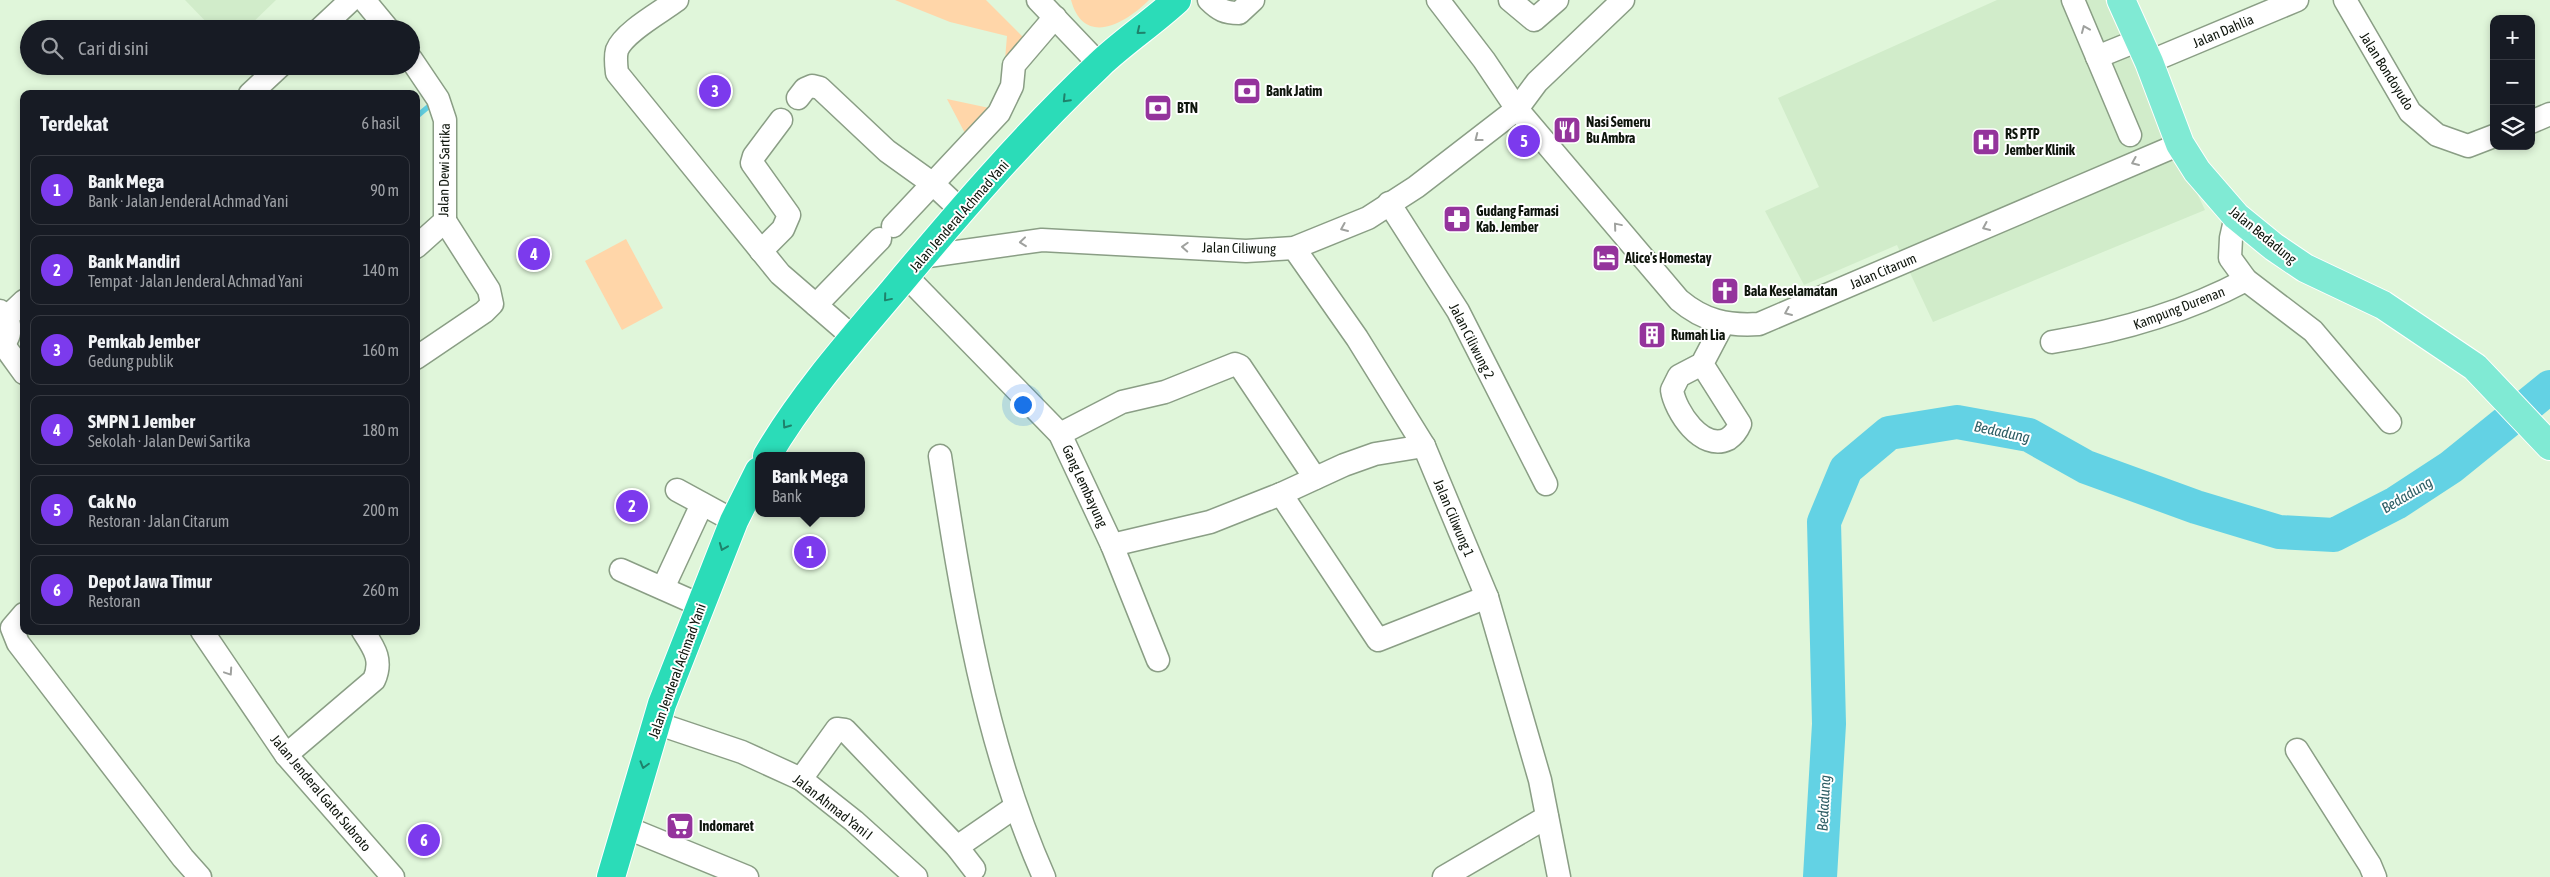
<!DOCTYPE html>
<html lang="id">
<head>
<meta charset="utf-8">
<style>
	:root { --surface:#171b24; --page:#242831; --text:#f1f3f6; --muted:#9ea1a6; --line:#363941; --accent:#7c3aed }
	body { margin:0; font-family:"Asap Condensed",sans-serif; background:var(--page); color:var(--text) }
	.controls { position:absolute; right:15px; top:15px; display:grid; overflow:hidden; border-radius:10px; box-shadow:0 2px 8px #0003 }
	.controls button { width:45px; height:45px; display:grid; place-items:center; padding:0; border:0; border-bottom:1px solid var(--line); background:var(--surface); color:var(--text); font:25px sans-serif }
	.you { position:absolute; left:1022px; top:404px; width:18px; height:18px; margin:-12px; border:4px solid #fff; border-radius:50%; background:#1a73e8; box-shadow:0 0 0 8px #1a73e833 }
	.badge { display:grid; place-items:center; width:32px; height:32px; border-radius:50%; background:var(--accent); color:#fff; font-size:16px; font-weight:700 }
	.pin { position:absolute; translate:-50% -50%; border:2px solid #fff; box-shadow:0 1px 5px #0006 }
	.popup { position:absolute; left:755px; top:452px; width:110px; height:65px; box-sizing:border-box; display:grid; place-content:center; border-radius:10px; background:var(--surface); filter:drop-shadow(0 1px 4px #0005); font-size:16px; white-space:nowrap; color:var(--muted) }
	.popup b { font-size:19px; color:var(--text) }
	.popup::after { content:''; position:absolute; left:50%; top:100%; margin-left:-10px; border:10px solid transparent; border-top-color:var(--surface) }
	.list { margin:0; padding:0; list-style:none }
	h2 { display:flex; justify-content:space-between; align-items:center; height:65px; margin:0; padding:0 20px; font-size:21px }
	h2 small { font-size:16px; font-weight:400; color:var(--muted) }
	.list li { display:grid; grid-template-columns:32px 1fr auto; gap:15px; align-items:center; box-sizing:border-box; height:70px; margin:0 10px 10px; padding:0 10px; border:1px solid var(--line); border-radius:10px }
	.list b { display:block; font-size:19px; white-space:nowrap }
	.list p { margin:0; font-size:16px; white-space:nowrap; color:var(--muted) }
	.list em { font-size:16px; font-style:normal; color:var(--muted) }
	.icon { flex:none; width:28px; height:28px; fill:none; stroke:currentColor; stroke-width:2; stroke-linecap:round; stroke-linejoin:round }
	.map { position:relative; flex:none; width:2550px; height:877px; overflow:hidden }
	.search { position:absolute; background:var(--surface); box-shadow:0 2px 8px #0003; left:20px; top:20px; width:400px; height:55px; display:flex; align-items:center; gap:12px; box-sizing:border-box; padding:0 18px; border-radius:28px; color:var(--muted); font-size:19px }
	.panel { position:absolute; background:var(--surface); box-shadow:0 2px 8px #0003; left:20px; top:90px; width:400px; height:545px; border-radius:10px }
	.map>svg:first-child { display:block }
	.built { fill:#d1ecca }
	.green { fill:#ffd6a9 }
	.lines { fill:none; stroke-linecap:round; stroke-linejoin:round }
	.stream { stroke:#63d2e4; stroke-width:5.5 }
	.river { stroke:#63d2e4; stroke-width:34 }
	.minor-casing { stroke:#8a9e85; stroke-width:25 }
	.major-casing { stroke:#fff; stroke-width:30 }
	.highway-casing { stroke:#fff; stroke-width:30 }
	.minor { stroke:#fff; stroke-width:22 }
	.major { stroke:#80ead4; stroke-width:28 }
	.highway { stroke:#2bdcb8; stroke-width:28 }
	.oneway { stroke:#9fa19e }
	.oneway2 { stroke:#1e826b }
	.labels { text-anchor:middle; stroke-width:4; stroke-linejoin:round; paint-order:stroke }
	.street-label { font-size:14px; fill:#0e150c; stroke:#fff }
	.poi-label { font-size:14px; font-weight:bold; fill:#0e150c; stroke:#fff; text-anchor:start }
	.water-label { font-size:15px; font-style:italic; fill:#2e5e65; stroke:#fff }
</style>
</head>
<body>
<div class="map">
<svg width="2550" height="877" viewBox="0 0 2550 877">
	<rect width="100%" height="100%" fill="#e0f6da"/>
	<g class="built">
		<path d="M 185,0 L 276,0 L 246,29 L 213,29 Z"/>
		<path d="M 1997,0 L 2105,0 L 2205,210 L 1933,322 L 1897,245 L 1804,285 L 1765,211 L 1819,187 L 1778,98 Z"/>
	</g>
	<g class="green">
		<path d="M 895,0 L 986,0 L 1025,39 L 1004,71 L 1007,36 L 950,22 Z"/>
		<path d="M 1071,0 L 1149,0 C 1126,23 1084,48 1071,0 Z"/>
		<path d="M 947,99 L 994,109 L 967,137 Z"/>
		<path d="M 626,239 L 663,308 L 622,330 L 585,261 Z"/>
	</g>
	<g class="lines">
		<path class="stream" d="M 416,117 L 434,102"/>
		<path class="river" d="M 1820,877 L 1829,724 L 1824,522 L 1846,469 L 1889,433 L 1957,422 L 2029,435 L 2086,467 L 2196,507 L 2279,532 L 2334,535 L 2396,503 L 2451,467 L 2550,387"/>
		<defs>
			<g id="minor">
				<path d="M 364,0 L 388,29"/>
				<path d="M 677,0 C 661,12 624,32 617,50 C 615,57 616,65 617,73 L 780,274 L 854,338"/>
				<path d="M 1038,0 L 1099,64"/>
				<path d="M 1209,0 C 1219,10 1225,13 1239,13 L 1253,0"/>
				<path d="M 1438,0 L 1484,60 L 1517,109 L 1679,300 C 1704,321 1727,326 1759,324 L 2180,144"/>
				<path d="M 1510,0 L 1534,20 L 1557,0"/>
				<path d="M 2073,0 L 2130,135"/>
				<path d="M 2345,0 L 2410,112 L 2437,135 L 2468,146 L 2494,136"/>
				<path d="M 320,29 L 351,0"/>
				<path d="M 2097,57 L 2139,40"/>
				<path d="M 411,59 L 438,99 L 445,120 L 445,221 L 416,247"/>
				<path d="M 2149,62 L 2297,0"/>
				<path d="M 250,94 L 280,66"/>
				<path d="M 798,98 L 805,89 L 812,86 L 820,88 L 887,151 L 933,184 L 962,211"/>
				<path d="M 2531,122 L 2550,114"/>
				<path d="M 1389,203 L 1458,311 L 1546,484"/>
				<path d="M 2236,216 L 2231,238 L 2230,258 L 2246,280 L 2313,331 L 2390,422"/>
				<path d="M 893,226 L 999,113 L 1012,86 L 1014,65 L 1055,17"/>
				<path d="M 1294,248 L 1357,338 L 1424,446 L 1487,597 L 1540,780 L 1559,877"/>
				<path d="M 761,251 L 783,229 L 789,215 L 752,163 L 754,156 L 781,120"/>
				<path d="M 921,257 L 1042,240 L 1246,251 L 1294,248 L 1368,218 L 1416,187 L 1517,109 L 1537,82 L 1623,0"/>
				<path d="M 906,276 L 1060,434 L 1112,545 L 1158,660"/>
				<path d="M 816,305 L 880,239"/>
				<path d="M 0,311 C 12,320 13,337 0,346"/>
				<path d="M 7,317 L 24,301"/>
				<path d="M 2052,342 C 2120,331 2184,313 2246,280"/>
				<path d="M 3,344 L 24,373"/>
				<path d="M 416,358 L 484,312 L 492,304 L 489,290 L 445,221"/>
				<path d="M 1702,364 L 1740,424 C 1737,431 1734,435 1728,439 C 1702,452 1675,411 1672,390 L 1679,376 L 1702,364 L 1723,324"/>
				<path d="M 1060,434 L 1122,402 L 1165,392 L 1235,364 L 1240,366 L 1315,478"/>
				<path d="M 940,456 C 962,599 985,744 1044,877"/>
				<path d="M 677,490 L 734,521"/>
				<path d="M 1281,494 L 1378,640 L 1487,597"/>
				<path d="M 1112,545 L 1210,522 L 1281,494 L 1344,465 L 1375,454 L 1424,446"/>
				<path d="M 621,570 L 700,605"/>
				<path d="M 663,588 L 702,504"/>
				<path d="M 24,614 L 12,628 L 18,643 L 183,858 L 200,877"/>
				<path d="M 202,631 L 286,755 L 393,877"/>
				<path d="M 656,723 L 742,752 L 801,779 L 854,821 L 916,877"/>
				<path d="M 2297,750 L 2370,865 L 2375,877"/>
				<path d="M 286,755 L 374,680 C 383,660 374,648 363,631"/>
				<path d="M 801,779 L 837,729 L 845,730 L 957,847 L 974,869"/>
				<path d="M 625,827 L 747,877"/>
				<path d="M 957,847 L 1015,807"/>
				<path d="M 1444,877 L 1547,817"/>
			</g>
			<path id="major" d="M 2121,0 L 2149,62 L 2180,144 L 2197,171 L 2236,216 L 2274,247 L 2305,268 L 2383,305 L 2475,367 L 2550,446"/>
			<g id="highway">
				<path d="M 767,456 C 802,396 848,344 893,291 C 958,213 1025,135 1099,65 C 1123,42 1152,23 1177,0"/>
				<path d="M 611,877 L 662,704 L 734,521 L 759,471"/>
			</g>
		</defs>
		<use href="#minor" class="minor-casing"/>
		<use href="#major" class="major-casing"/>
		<use href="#highway" class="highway-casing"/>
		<use href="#minor" class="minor"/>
		<use href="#major" class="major"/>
		<use href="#highway" class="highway"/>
	</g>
	<defs><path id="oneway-chevron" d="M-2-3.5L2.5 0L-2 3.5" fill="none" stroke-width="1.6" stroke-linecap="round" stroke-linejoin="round" transform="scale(1.25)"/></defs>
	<g class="oneway">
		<use href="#oneway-chevron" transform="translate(2085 29) rotate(-113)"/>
		<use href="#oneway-chevron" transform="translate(1478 138) rotate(142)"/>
		<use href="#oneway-chevron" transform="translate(2135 162) rotate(157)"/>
		<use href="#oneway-chevron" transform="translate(1617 226) rotate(-130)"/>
		<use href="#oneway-chevron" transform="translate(1986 227) rotate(156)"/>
		<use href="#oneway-chevron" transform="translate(1344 228) rotate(157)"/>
		<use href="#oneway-chevron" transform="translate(1023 242) rotate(174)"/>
		<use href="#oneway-chevron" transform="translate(1185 247) rotate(-177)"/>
		<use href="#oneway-chevron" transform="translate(1788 312) rotate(157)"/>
		<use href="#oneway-chevron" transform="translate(229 672) rotate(56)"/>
	</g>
	<g class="oneway2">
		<use href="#oneway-chevron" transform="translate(1140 31) rotate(141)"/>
		<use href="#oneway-chevron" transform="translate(1066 99) rotate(134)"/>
		<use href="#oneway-chevron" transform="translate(887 298) rotate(130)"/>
		<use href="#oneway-chevron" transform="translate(786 425) rotate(125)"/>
		<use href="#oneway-chevron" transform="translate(723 547) rotate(112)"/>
		<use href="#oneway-chevron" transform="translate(644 765) rotate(106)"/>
	</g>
	<defs>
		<symbol id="bank-square" viewBox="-11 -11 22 22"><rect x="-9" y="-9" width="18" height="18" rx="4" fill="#94349c" stroke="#fff"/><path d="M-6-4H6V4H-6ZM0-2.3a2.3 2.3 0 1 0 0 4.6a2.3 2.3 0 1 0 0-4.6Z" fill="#fff"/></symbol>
		<symbol id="restaurant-square" viewBox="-11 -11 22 22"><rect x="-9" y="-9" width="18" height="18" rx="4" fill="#94349c" stroke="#fff"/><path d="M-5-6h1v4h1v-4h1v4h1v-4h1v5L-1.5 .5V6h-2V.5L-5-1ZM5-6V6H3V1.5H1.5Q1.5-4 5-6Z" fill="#fff"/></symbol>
		<symbol id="hospital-square" viewBox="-11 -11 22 22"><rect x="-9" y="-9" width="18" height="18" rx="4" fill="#94349c" stroke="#fff"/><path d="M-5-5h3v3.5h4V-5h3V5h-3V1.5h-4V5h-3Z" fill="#fff"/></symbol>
		<symbol id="pharmacy-square" viewBox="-11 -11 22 22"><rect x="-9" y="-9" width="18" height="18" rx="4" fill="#94349c" stroke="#fff"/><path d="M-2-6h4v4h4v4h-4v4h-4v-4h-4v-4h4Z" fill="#fff"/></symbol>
		<symbol id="hotel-square" viewBox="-11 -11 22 22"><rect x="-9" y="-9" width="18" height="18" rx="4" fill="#94349c" stroke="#fff"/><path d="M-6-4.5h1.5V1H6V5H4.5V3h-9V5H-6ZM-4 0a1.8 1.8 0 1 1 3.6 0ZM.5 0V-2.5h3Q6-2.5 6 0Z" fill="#fff"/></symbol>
		<symbol id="church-square" viewBox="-11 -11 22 22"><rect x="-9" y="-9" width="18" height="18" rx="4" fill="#94349c" stroke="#fff"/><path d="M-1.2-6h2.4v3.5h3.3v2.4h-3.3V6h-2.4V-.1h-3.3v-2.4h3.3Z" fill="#fff"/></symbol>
		<symbol id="building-square" viewBox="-11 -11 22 22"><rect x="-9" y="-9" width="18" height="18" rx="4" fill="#94349c" stroke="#fff"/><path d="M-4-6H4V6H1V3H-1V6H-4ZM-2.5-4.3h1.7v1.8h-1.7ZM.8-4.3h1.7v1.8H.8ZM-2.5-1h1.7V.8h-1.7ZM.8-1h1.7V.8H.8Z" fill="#fff"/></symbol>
		<symbol id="supermarket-square" viewBox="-11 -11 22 22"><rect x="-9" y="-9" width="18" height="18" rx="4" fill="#94349c" stroke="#fff"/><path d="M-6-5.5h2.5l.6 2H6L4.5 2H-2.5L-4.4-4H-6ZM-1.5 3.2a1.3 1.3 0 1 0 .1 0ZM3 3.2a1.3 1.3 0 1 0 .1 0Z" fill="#fff"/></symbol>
	</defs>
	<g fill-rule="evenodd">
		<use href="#bank-square" x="1231" y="75" width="32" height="32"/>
		<use href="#bank-square" x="1142" y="92" width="32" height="32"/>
		<use href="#restaurant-square" x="1551" y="114" width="32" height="32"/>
		<use href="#hospital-square" x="1970" y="126" width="32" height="32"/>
		<use href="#pharmacy-square" x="1441" y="203" width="32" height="32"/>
		<use href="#hotel-square" x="1590" y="242" width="32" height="32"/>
		<use href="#church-square" x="1709" y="275" width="32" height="32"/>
		<use href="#building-square" x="1636" y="319" width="32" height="32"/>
		<use href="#supermarket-square" x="664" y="810" width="32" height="32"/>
	</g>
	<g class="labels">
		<g class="street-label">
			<text transform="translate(2223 31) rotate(-23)" y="5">Jalan Dahlia</text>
			<text transform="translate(2387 71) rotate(58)" y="5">Jalan Bondoyudo</text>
			<text transform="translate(444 170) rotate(-89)" y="5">Jalan Dewi Sartika</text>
			<text transform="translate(959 216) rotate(-49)" y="5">Jalan Jenderal Achmad Yani</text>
			<text transform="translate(2263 235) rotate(39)" y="5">Jalan Bedadung</text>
			<text transform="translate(1239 248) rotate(1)" y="5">Jalan Ciliwung</text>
			<text transform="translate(1883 271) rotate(-23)" y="5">Jalan Citarum</text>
			<text transform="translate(2179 308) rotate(-21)" y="5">Kampung Durenan</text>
			<text transform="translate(1472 341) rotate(63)" y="5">Jalan Ciliwung 2</text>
			<text transform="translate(1085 486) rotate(65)" y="5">Gang Lembayung</text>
			<text transform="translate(1454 518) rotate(67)" y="5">Jalan Ciliwung 1</text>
			<text transform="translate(677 671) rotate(-70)" y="5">Jalan Jenderal Achmad Yani</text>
			<text transform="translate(321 793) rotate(50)" y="5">Jalan Jenderal Gatot Subroto</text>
			<text transform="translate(833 807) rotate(38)" y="5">Jalan Ahmad Yani I</text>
		</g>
		<g class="poi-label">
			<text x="1266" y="96">Bank Jatim</text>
			<text x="1177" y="113">BTN</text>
			<text x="1586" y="127">Nasi Semeru<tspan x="1586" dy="16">Bu Ambra</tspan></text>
			<text x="2005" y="139">RS PTP<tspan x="2005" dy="16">Jember Klinik</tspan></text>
			<text x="1476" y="216">Gudang Farmasi<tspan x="1476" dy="16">Kab. Jember</tspan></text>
			<text x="1625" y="263">Alice's Homestay</text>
			<text x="1744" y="296">Bala Keselamatan</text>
			<text x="1671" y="340">Rumah Lia</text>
			<text x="699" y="831">Indomaret</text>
		</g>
		<g class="water-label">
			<text transform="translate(2002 432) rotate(12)" y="5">Bedadung</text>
			<text transform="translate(2407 495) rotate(-31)" y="5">Bedadung</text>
			<text transform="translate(1824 803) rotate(-87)" y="5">Bedadung</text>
		</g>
	</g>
</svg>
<div class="controls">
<button>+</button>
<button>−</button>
<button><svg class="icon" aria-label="layers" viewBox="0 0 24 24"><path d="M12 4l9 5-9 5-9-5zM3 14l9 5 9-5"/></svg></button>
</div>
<div class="you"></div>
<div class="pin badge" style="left:810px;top:552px">1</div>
<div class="popup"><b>Bank Mega</b>Bank</div>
<div class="pin badge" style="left:632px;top:506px">2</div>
<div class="pin badge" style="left:715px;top:91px">3</div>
<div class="pin badge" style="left:534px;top:254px">4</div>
<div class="pin badge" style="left:1524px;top:141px">5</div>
<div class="pin badge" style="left:424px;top:840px">6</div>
<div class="search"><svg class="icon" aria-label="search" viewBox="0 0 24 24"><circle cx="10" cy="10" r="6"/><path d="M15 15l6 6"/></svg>Cari di sini</div>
<section class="panel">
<h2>Terdekat<small>6 hasil</small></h2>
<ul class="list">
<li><span class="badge">1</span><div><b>Bank Mega</b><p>Bank · Jalan Jenderal Achmad Yani</p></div><em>90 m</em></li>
<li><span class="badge">2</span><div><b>Bank Mandiri</b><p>Tempat · Jalan Jenderal Achmad Yani</p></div><em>140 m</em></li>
<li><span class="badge">3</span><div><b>Pemkab Jember</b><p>Gedung publik</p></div><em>160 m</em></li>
<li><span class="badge">4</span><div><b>SMPN 1 Jember</b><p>Sekolah · Jalan Dewi Sartika</p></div><em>180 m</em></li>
<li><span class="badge">5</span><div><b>Cak No</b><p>Restoran · Jalan Citarum</p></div><em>200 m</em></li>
<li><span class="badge">6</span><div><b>Depot Jawa Timur</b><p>Restoran</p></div><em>260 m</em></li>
</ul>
</section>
</div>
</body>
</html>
